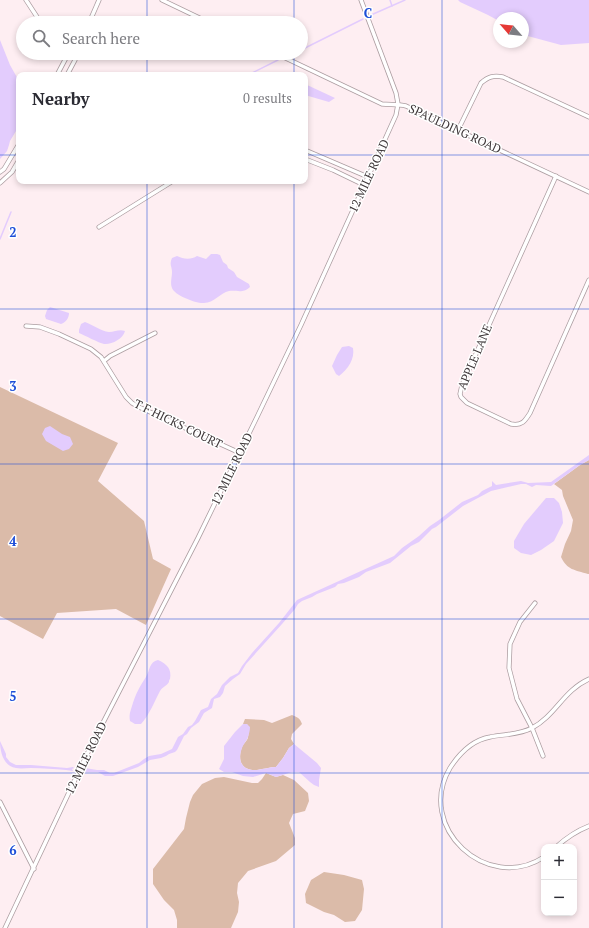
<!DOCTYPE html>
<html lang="en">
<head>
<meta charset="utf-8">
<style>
	:root { --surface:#fff; --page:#f7f7f7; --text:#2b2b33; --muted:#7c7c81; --line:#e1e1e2 }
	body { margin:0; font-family:"PT Serif",serif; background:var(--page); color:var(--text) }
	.controls { position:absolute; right:12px; bottom:12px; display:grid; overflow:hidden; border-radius:8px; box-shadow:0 2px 6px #0003 }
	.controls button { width:36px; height:36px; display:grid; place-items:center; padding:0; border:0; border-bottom:1px solid var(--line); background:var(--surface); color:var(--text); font:20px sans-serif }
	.compass { position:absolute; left:493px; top:12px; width:36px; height:36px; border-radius:50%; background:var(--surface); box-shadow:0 2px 6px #0003; rotate:298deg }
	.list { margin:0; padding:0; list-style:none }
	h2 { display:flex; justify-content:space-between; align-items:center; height:52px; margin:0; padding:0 16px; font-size:17px }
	h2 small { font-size:13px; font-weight:400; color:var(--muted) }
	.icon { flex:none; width:22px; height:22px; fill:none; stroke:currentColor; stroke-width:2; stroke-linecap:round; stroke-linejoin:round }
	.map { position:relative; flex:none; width:589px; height:928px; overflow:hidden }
	.search { position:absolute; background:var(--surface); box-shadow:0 2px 6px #0003; left:16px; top:16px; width:292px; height:44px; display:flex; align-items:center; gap:10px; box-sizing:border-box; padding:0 14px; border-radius:22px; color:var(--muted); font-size:15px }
	.panel { position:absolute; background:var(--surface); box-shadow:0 2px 6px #0003; left:16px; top:72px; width:292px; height:112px; border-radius:8px }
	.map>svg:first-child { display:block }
	.green { fill:#dbbba9 }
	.water { fill:#e3ccfd }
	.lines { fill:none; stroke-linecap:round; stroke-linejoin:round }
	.stream { stroke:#e3ccfd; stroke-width:1.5 }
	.street-casing { stroke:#ac9da1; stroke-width:5 }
	.street { stroke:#fff; stroke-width:3.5 }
	.grid { fill:none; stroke:#1d4ed8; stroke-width:1; stroke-opacity:0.55 }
	.labels { text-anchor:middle; stroke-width:3; stroke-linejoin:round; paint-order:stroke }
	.street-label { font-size:12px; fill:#3e3739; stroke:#fff }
	.grid-label { font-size:13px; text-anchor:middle; font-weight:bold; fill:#1d4ed8; stroke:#fff; stroke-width:3; stroke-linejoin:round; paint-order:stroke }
</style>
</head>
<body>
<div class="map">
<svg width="589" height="928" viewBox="0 0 589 928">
	<rect width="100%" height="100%" fill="#feeef2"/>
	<g class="green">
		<path d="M 0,387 L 118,443 L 98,481 L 144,521 L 153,559 L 171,569 L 146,625 L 116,609 L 57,613 L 43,639 L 0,616 Z"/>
		<path d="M 589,460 L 589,574 L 588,574 C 575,570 567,570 561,557 L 565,544 L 571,531 L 573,520 L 563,496 L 562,490 L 554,484 L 580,465 Z"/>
		<path d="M 292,715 C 297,717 300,718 302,724 L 292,734 L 291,739 L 294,744 L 289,748 L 283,758 L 276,767 C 270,767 264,769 257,770 C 242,771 237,761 242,747 C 243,744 248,740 248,737 C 249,733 248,728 247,724 L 243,724 L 245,719 L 264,720 L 272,723 Z"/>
		<path d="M 266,773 L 276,777 L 283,775 L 294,780 L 308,793 L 309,801 L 305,811 L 293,814 L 289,823 L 295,838 L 295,845 L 276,861 L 248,871 L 238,883 L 237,893 L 239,902 L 238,912 L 231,928 L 177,928 L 177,920 L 174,910 L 164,900 L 153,884 L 153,869 L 184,829 L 186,818 L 190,802 L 193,795 L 202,784 L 215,778 L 224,777 L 252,783 L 258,783 L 262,779 Z"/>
		<path d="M 324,872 L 344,875 L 362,880 L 364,889 L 362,910 L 355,921 L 345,922 L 334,915 L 324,912 L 306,903 L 305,894 L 311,880 Z"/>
	</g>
	<g class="water">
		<path d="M 458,0 L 589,0 L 589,43 L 561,45 L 524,35 L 523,18 L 499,18 L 499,21 L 488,15 L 460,2 Z"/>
		<path d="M 0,40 L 10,65 L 19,81 L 19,122 L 17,124 L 16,131 L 10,141 L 9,145 L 7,151 L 0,159 Z"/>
		<path d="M 305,84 L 335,98 L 329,102 L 305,95 Z"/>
		<path d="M 211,254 L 217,254 L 220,255 L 223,262 L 227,265 L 228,268 L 234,272 L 237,277 L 249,284 L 250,287 C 242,294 238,290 229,291 C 220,293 214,303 204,303 C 197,304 174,295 172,288 C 170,283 172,277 172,272 C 172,266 169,265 172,258 L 177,256 C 183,259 191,260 197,256 L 206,259 Z"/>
		<path d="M 50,307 L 69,313 C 69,318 66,322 61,324 L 46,319 L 45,316 L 47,310 Z"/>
		<path d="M 85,322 C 93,325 101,331 109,332 C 115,332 119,329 125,331 C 123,339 111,345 104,344 C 99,343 84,335 79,333 L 79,330 L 81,324 Z"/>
		<path d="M 349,346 L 353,348 C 355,359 348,369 339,376 L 336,374 L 332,366 L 337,355 L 342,347 Z"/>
		<path d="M 50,426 L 62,434 L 70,437 L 73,444 L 69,449 L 63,451 L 46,441 L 42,434 L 45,428 Z"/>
		<path d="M 589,455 L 589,460 L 580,465 L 551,486 L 536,485 L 532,487 L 526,484 L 521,484 L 491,491 L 463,506 L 436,527 L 432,529 L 419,542 L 411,546 L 390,563 L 366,572 L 359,577 L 344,583 L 338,584 L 335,587 L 317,594 L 312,597 L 302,601 L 298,604 L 295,609 L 282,624 L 246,664 L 240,674 L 233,679 L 225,686 L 223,693 L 220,697 L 214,699 L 212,708 L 204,713 L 199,722 L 191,728 L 187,734 L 184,736 L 177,750 L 175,752 L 169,754 L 166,756 L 161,758 L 150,760 L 138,767 L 113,776 L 105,776 L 98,772 L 84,772 L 85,770 L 85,768 L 97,770 L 104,770 L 110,773 L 114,773 L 139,763 L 144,759 L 149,756 L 161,754 L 172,749 L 178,737 L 183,734 L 188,727 L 192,725 L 195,721 L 201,710 L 208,707 L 211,699 L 217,694 L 222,685 L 230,677 L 238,673 L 242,666 L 252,653 L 279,623 L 297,600 L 394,556 L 402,548 L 419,536 L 430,526 L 439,520 L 462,502 L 478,495 L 482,491 L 492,486 L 492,481 L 496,485 L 521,481 L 528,483 L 551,482 Z"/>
		<path d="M 546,498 L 554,498 L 559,503 L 562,512 L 563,523 L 554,541 L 541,550 L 531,555 L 521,553 L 514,548 L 514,541 L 524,524 Z"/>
		<path d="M 158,660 C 167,664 172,669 170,679 C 169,680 169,681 169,682 C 167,686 162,687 160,691 C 154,702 150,714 141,724 L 135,724 L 130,721 C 129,714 130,713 132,706 C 136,693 139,688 146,677 C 150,670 149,662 158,660 Z"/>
		<path d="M 243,724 L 247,724 L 250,727 C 250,730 249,734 248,737 C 247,741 243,744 242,748 C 237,761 242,771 257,770 C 264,769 270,767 276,767 L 283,758 L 289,748 L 294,744 L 317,763 L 321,768 L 319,780 L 319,787 L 314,785 L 310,782 L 299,772 L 292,772 L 276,777 L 266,773 L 253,777 L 243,776 L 232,772 L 224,772 L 219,769 L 224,759 L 224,746 L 235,732 Z"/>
		<path d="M 0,741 L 6,754 L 6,757 L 10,762 L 16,765 L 31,765 L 67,768 L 73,767 L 74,768 L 72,769 L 73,771 L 66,770 C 54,769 43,768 31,768 C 26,768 21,769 16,768 C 3,766 0,751 0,741 Z"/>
	</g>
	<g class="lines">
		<g class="stream">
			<path d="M 390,0 L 392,6"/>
			<path d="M 371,15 L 405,0"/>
			<path d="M 301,50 L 363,19"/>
			<path d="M 248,75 L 278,60"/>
			<path d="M 0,239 L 11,212"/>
		</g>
		<defs>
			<g id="street">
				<path d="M 26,0 L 41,23"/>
				<path d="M 162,0 L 210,23"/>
				<path d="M 89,23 L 99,0"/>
				<path d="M 275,53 L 382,104 C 390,105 398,104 406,106 L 589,192"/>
				<path d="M 57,75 L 67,56 L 71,53"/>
				<path d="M 67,75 L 75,60 L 76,53"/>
				<path d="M 458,130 L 481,83 C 488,77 493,75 503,77 L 589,117"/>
				<path d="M 305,150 L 368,177"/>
				<path d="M 305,159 L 333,170 L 364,185"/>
				<path d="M 0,172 L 4,169 L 19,144"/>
				<path d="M 556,176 L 462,385 L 460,394 L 461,397 L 467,403 L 511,424 C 522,426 525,421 530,413 L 589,280"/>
				<path d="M 0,183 L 12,172 L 19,160"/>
				<path d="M 99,227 L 173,181"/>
				<path d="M 26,326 L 40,327 L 59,334 L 91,349 L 101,357 L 126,397 L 132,403 L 139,407 L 240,453"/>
				<path d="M 104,361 L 110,356 L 155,333"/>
				<path d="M 535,603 L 520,622 L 510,644 L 509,668 L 517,699 L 532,728 L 543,756"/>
				<path d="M 0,802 L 34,869"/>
				<path d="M 556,847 C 566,838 576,831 589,826"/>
				<path d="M 544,857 C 487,894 415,827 450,768 C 459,754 473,740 490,737 C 504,734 519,735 532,728 C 555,716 564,690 589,679"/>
				<path d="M 5,928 L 89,750 L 198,538 L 257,417 L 301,325 L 396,115 L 398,104 L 396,93 L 361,0"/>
			</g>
		</defs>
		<use href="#street" class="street-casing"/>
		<use href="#street" class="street"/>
	</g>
	<path class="grid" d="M 147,0 L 147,23M 294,0 L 294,23M 442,0 L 442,928M 147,53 L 147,75M 294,53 L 294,75M 0,155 L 19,155M 305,155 L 589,155M 147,181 L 147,928M 294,181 L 294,928M 0,309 L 589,309M 0,464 L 589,464M 0,619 L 589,619M 0,773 L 589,773"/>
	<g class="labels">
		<g class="street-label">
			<text transform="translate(455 129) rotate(25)" y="4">SPAULDING ROAD</text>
			<text transform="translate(369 176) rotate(-65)" y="4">12 MILE ROAD</text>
			<text transform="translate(475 357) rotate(-67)" y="4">APPLE LANE</text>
			<text transform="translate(178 424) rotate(26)" y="4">T F HICKS COURT</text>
			<text transform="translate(232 469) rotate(-64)" y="4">12 MILE ROAD</text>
			<text transform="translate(86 758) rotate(-64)" y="4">12 MILE ROAD</text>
		</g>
	</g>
	<g class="grid-label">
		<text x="368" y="18">C</text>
		<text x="13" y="237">2</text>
		<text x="13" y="391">3</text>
		<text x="13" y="546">4</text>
		<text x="13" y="701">5</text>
		<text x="13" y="855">6</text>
	</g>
</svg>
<div class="controls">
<button>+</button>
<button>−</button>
</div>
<svg class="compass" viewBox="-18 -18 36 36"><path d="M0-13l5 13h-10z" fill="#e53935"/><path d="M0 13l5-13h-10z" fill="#7c7c81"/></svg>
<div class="search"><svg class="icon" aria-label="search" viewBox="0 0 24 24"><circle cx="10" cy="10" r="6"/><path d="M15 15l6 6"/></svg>Search here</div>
<section class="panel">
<h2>Nearby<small>0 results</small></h2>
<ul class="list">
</ul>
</section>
</div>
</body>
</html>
